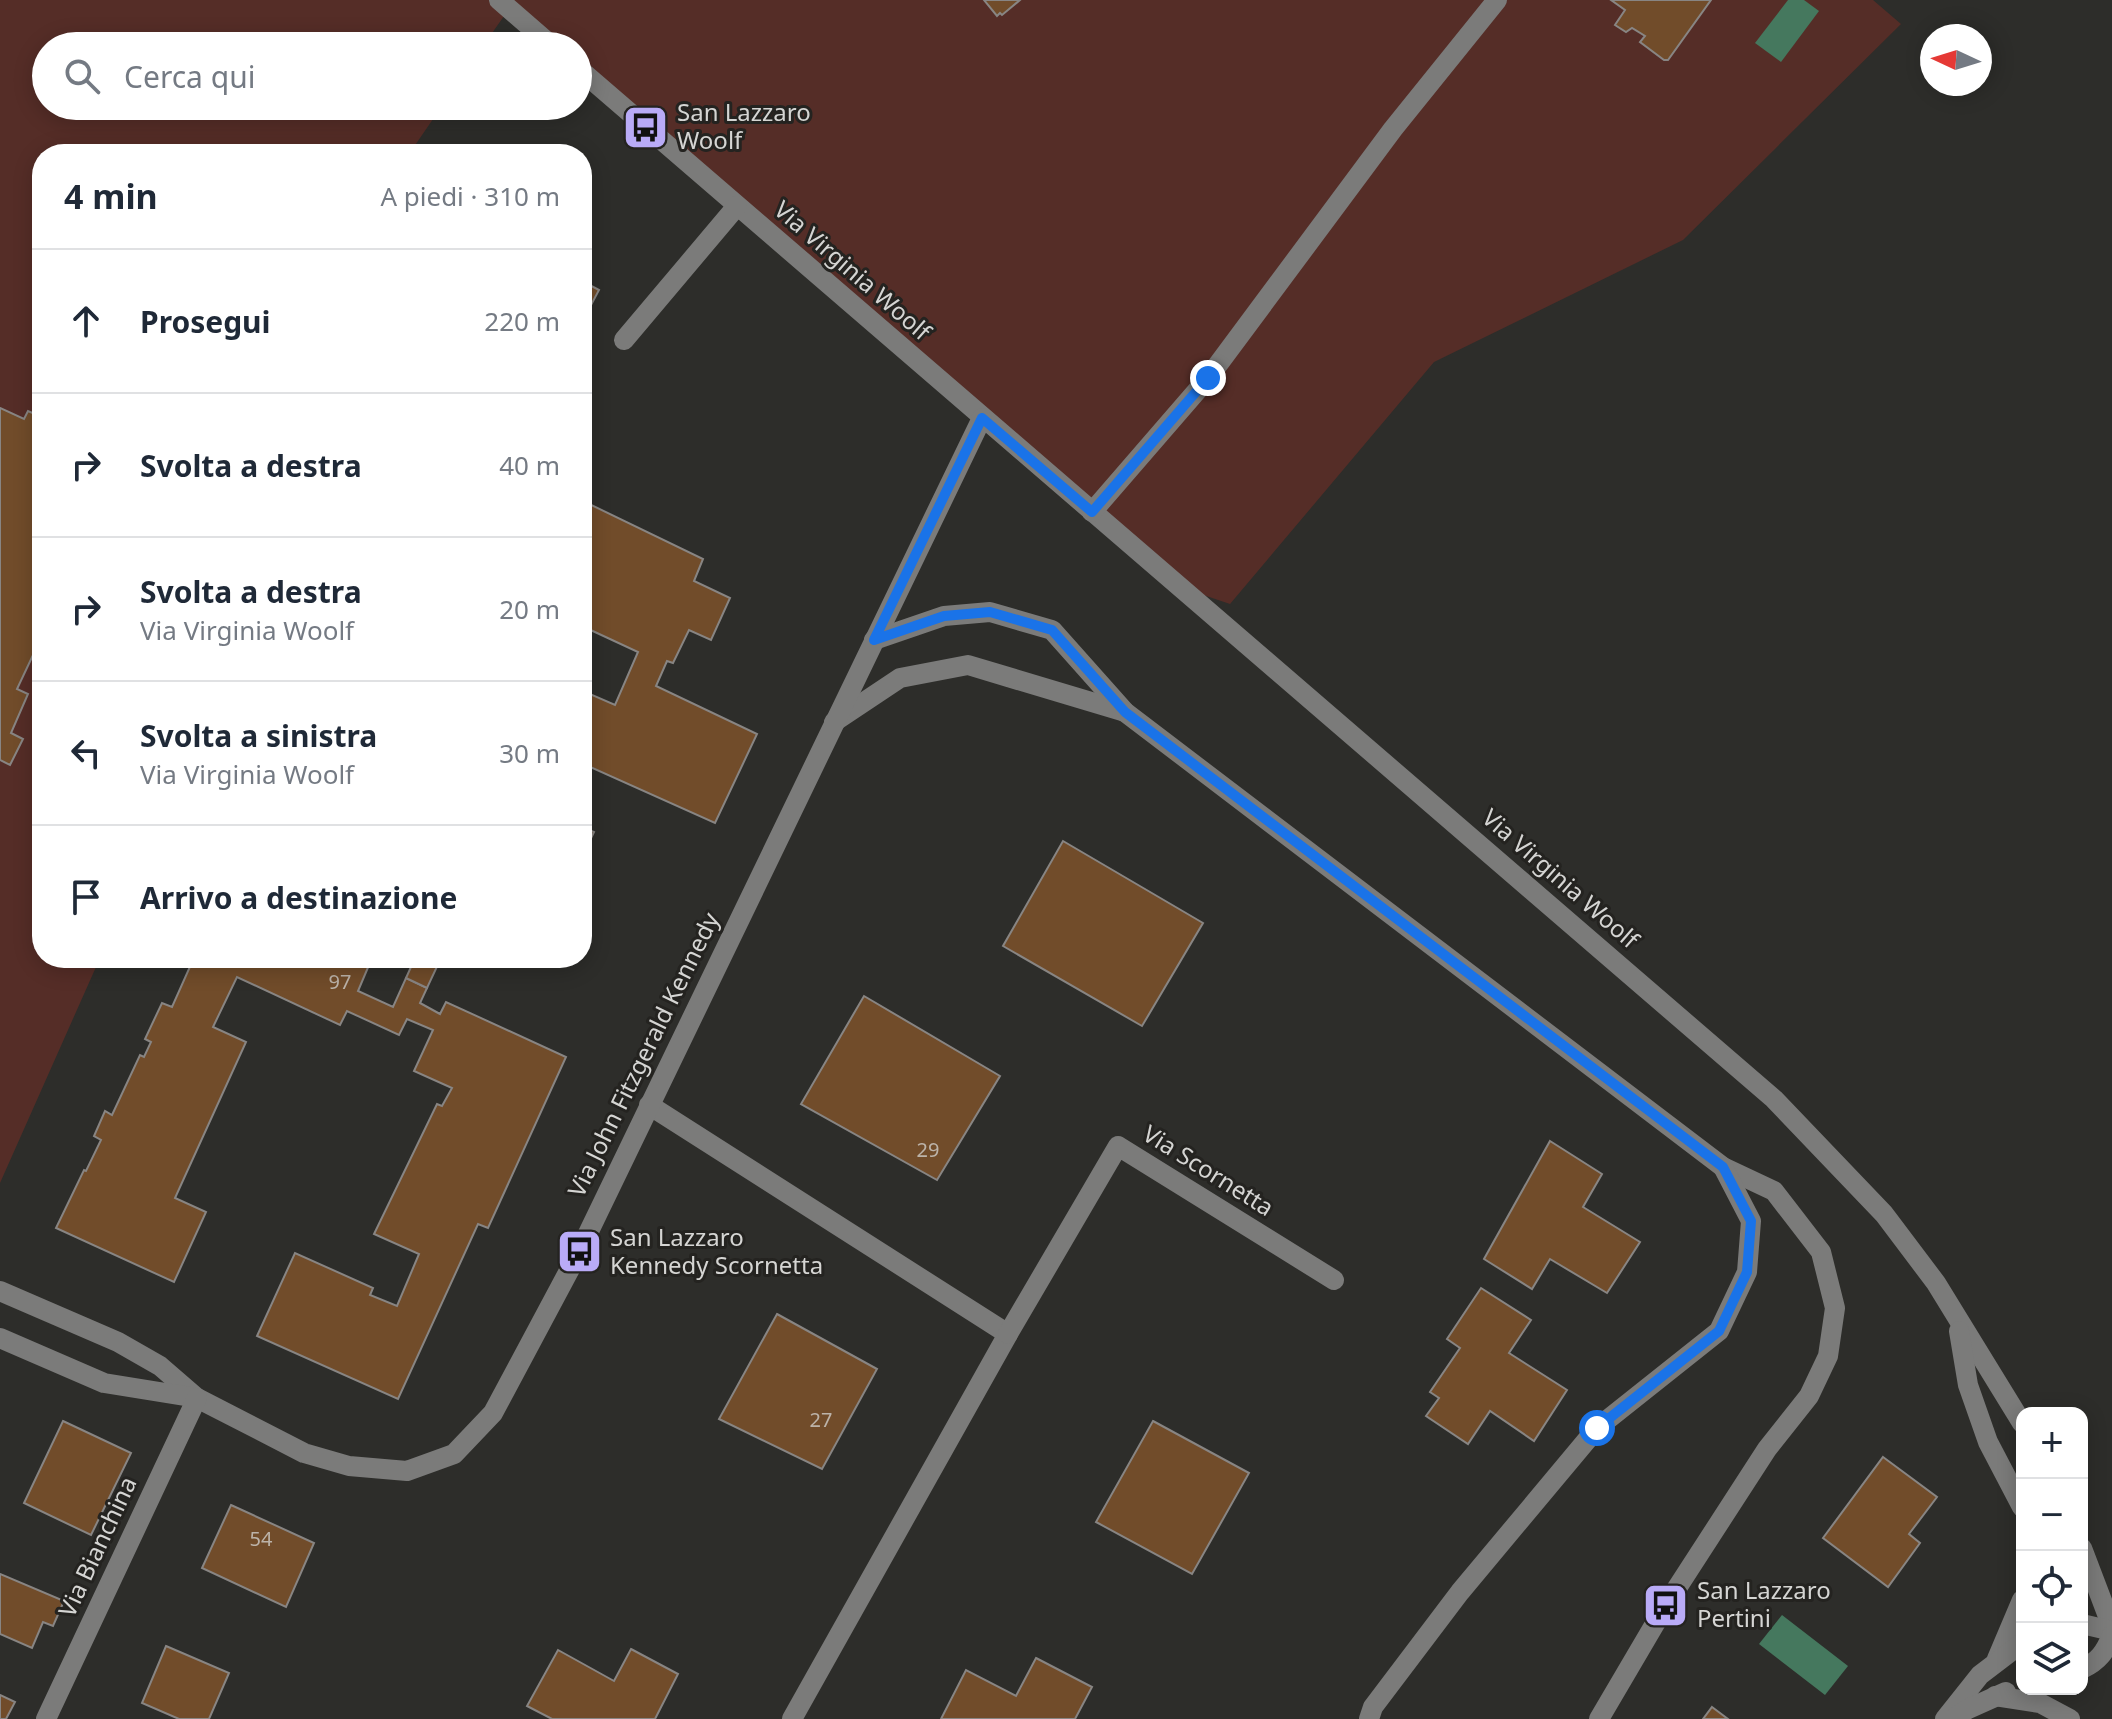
<!DOCTYPE html>
<html lang="it">
<head>
<meta charset="utf-8">
<style>
	:root { --surface:#fff; --page:#f2f2f3; --text:#1f2937; --muted:#747a83; --line:#e0e1e3 }
	body { margin:0; font-family:"Noto Sans",sans-serif; background:var(--page); color:var(--text) }
	.controls { position:absolute; right:24px; bottom:24px; display:grid; overflow:hidden; border-radius:16px; box-shadow:0 4px 20px #0003 }
	.controls button { width:72px; height:72px; display:grid; place-items:center; padding:0; border:0; border-bottom:2px solid var(--line); background:var(--surface); color:var(--text); font:40px sans-serif }
	.compass { position:absolute; left:1920px; top:24px; width:72px; height:72px; border-radius:50%; background:var(--surface); box-shadow:0 4px 20px #0003; rotate:274deg }
	.stop { position:absolute; width:24px; height:24px; margin:-18px; border:6px solid #1a73e8; border-radius:50%; background:#fff }
	.stop.end { background:#1a73e8; border-color:#fff; box-shadow:0 2px 8px #0008 }
	.list { margin:0; padding:0; list-style:none }
	h2 { display:flex; justify-content:space-between; align-items:center; height:104px; margin:0; padding:0 32px; font-size:34px }
	h2 small { font-size:26px; font-weight:400; color:var(--muted) }
	.list li { display:grid; grid-template-columns:52px 1fr auto; gap:24px; align-items:center; box-sizing:border-box; height:144px; padding:0 32px; border-top:2px solid var(--line) }
	.list b { display:block; font-size:30px; white-space:nowrap }
	.list p { margin:0; font-size:26px; white-space:nowrap; color:var(--muted) }
	.list em { font-size:26px; font-style:normal; color:var(--muted) }
	.icon { flex:none; width:44px; height:44px; fill:none; stroke:currentColor; stroke-width:2; stroke-linecap:round; stroke-linejoin:round }
	.map { position:relative; flex:none; width:2112px; height:1719px; overflow:hidden }
	.search { position:absolute; background:var(--surface); box-shadow:0 4px 20px #0003; left:32px; top:32px; width:560px; height:88px; display:flex; align-items:center; gap:20px; box-sizing:border-box; padding:0 28px; border-radius:44px; color:var(--muted); font-size:30px }
	.panel { position:absolute; background:var(--surface); box-shadow:0 4px 20px #0003; left:32px; top:144px; width:560px; height:824px; border-radius:32px }
	.map>svg:first-child { display:block }
	.green { fill:#552d27 }
	.water { fill:#45785e }
	.building { fill:#714c2a; stroke:#888583; stroke-width:2 }
	.lines { fill:none; stroke-linecap:round; stroke-linejoin:round }
	.minor { stroke:#7b7b7a; stroke-width:20 }
	.route { stroke:#1a73e8; stroke-width:10 }
	.labels { text-anchor:middle; stroke-width:6; stroke-linejoin:round; paint-order:stroke }
	.number-label { font-size:20px; fill:#bcb3a9 }
	.poi-label { font-size:24px; fill:#d5d5d3; stroke:#242320; text-anchor:start }
	.street-label { font-size:24px; fill:#d5d5d3; stroke:#242320 }
</style>
</head>
<body>
<div class="map">
<svg width="2112" height="1719" viewBox="0 0 2112 1719">
	<rect width="100%" height="100%" fill="#2d2d2a"/>
	<path class="green" d="M 0,0 L 1873,0 L 1901,24 L 1683,240 L 1434,362 L 1230,604 L 1159,580 L 578,80 L 578,46 L 539,46 L 504,16 L 483,46 L 46,46 L 46,106 L 442,106 L 409,154 L 42,154 L 42,958 L 100,958 L 0,1183 Z"/>
	<g class="water">
		<path d="M 1788,0 L 1804,0 L 1819,11 L 1781,62 L 1755,43 Z"/>
		<path d="M 1782,1615 L 1848,1666 L 1825,1695 L 1759,1644 Z"/>
	</g>
	<g class="building">
		<path d="M 984,0 L 1020,0 L 1002,15 L 1000,13 L 997,16 Z"/>
		<path d="M 1611,0 L 1711,0 L 1668,60 L 1664,60 L 1640,42 L 1645,36 L 1632,28 L 1626,32 L 1615,25 L 1625,10 Z"/>
		<path d="M 582,281 L 599,290 L 582,322 Z"/>
		<path d="M 0,408 L 24,419 L 28,411 L 42,417 L 42,636 L 17,689 L 28,694 L 11,733 L 23,739 L 10,765 L 0,760 Z"/>
		<path d="M 583,501 L 703,559 L 694,581 L 730,598 L 711,640 L 689,630 L 673,663 L 667,661 L 656,686 L 757,734 L 715,823 L 586,765 L 582,774 L 582,711 L 590,694 L 615,705 L 638,652 L 582,626 Z"/>
		<path d="M 582,827 L 594,832 L 582,857 Z"/>
		<path d="M 1063,841 L 1203,923 L 1142,1026 L 1003,946 Z"/>
		<path d="M 189,958 L 372,958 L 358,991 L 393,1007 L 406,978 L 427,988 L 420,1003 L 440,1014 L 446,1002 L 566,1057 L 488,1228 L 478,1224 L 398,1399 L 257,1336 L 295,1253 L 373,1288 L 370,1295 L 397,1306 L 419,1254 L 374,1234 L 437,1104 L 442,1106 L 452,1088 L 414,1071 L 433,1030 L 407,1019 L 399,1035 L 347,1011 L 340,1025 L 237,977 L 213,1027 L 246,1042 L 175,1198 L 206,1212 L 174,1282 L 56,1228 L 84,1170 L 86,1171 L 101,1140 L 94,1136 L 105,1111 L 112,1115 L 140,1055 L 144,1057 L 151,1042 L 145,1039 L 162,1003 L 172,1007 L 193,960 Z"/>
		<path d="M 415,958 L 441,958 L 427,988 L 406,978 Z"/>
		<path d="M 864,996 L 1000,1076 L 937,1180 L 801,1104 Z"/>
		<path d="M 1550,1141 L 1602,1174 L 1583,1207 L 1640,1242 L 1607,1293 L 1550,1259 L 1532,1289 L 1484,1259 Z"/>
		<path d="M 1481,1288 L 1531,1320 L 1509,1353 L 1567,1390 L 1534,1441 L 1490,1411 L 1468,1444 L 1426,1416 L 1439,1398 L 1430,1392 L 1460,1348 L 1447,1339 Z"/>
		<path d="M 777,1314 L 877,1369 L 822,1469 L 719,1419 Z"/>
		<path d="M 63,1421 L 131,1453 L 91,1535 L 24,1503 Z"/>
		<path d="M 1153,1421 L 1249,1473 L 1192,1574 L 1096,1522 Z"/>
		<path d="M 1883,1457 L 1937,1497 L 1909,1534 L 1920,1543 L 1888,1587 L 1823,1538 Z"/>
		<path d="M 231,1505 L 314,1543 L 286,1607 L 202,1568 Z"/>
		<path d="M 0,1574 L 64,1601 L 53,1626 L 43,1622 L 32,1648 L 0,1634 Z"/>
		<path d="M 166,1646 L 229,1673 L 209,1719 L 179,1719 L 142,1703 Z"/>
		<path d="M 631,1649 L 678,1674 L 655,1719 L 552,1719 L 527,1706 L 558,1650 L 614,1681 Z"/>
		<path d="M 1036,1658 L 1092,1687 L 1075,1719 L 941,1719 L 966,1670 L 1016,1696 Z"/>
		<path d="M 0,1695 L 15,1702 L 6,1719 L 0,1719 Z"/>
		<path d="M 1712,1707 L 1728,1719 L 1703,1719 Z"/>
	</g>
	<g class="lines">
		<g class="minor">
			<path d="M 499,0 L 552,46"/>
			<path d="M 578,68 L 1774,1099 L 1884,1214 L 1936,1283 L 2022,1423"/>
			<path d="M 624,340 L 737,206"/>
			<path d="M 1092,512 L 1208,378 L 1393,129 L 1497,0"/>
			<path d="M 874,640 L 944,616 L 990,612 L 1052,630 L 1125,712 L 1723,1167 L 1774,1191 L 1821,1252 L 1835,1308 L 1828,1356 L 1809,1396 L 1767,1449 L 1666,1605 L 1599,1719"/>
			<path d="M 834,722 L 900,678 L 968,665 L 1125,712"/>
			<path d="M 649,1105 L 1008,1334 L 792,1719"/>
			<path d="M 0,1291 L 118,1342 L 160,1366 L 197,1398 L 304,1453 L 349,1466 L 407,1471 L 454,1454 L 493,1413 L 579,1252 L 982,418"/>
			<path d="M 1959,1331 L 1968,1385 L 1988,1442 L 2022,1507"/>
			<path d="M 1008,1334 L 1118,1146 L 1334,1280"/>
			<path d="M 0,1338 L 104,1383 L 197,1398"/>
			<path d="M 2082,1548 L 2112,1627"/>
			<path d="M 2082,1624 L 2112,1631"/>
			<path d="M 1997,1659 L 2022,1600"/>
			<path d="M 2082,1669 C 2099,1661 2105,1652 2112,1635"/>
			<path d="M 1995,1696 L 2040,1703 L 2070,1719"/>
			<path d="M 46,1719 L 197,1398"/>
			<path d="M 1369,1719 L 1373,1707 L 1460,1592 L 1597,1428 L 1719,1331 L 1747,1272 L 1751,1221 L 1723,1167"/>
			<path d="M 1945,1719 L 1980,1675 L 2022,1643"/>
			<path d="M 1953,1719 L 1968,1709 L 2006,1692"/>
		</g>
	</g>
	<g class="lines">
		<path class="route" d="M 1208,378 L 1092,512 L 982,418 L 874,640 L 944,616 L 990,612 L 1052,630 L 1125,712 L 1723,1167 L 1751,1221 L 1747,1272 L 1719,1331 L 1597,1428"/>
	</g>
	<defs>
		<symbol id="bus-square" viewBox="-11 -11 22 22"><rect x="-9" y="-9" width="18" height="18" rx="4" fill="#b9abf7" stroke="#242320"/><path d="M-5-6H5V4H4V6H2V4H-2V6H-4V4H-5ZM-3.5-4V0h7V-4ZM-3.5 1.2v1.5H-2V1.2ZM2 1.2v1.5H3.5V1.2Z" fill="#111"/></symbol>
	</defs>
	<g fill-rule="evenodd">
		<use href="#bus-square" x="620" y="102" width="51" height="51"/>
		<use href="#bus-square" x="554" y="1226" width="51" height="51"/>
		<use href="#bus-square" x="1640" y="1580" width="51" height="51"/>
	</g>
	<g class="labels">
		<g class="number-label">
			<text x="340" y="989">97</text>
			<text x="928" y="1157">29</text>
			<text x="821" y="1427">27</text>
			<text x="261" y="1546">54</text>
		</g>
		<g class="poi-label">
			<text x="677" y="121">San Lazzaro<tspan x="677" dy="28">Woolf</tspan></text>
			<text x="610" y="1246">San Lazzaro<tspan x="610" dy="28">Kennedy Scornetta</tspan></text>
			<text x="1697" y="1599">San Lazzaro<tspan x="1697" dy="28">Pertini</tspan></text>
		</g>
		<g class="street-label">
			<text transform="translate(852 271) rotate(41)" y="8">Via Virginia Woolf</text>
			<text transform="translate(1560 879) rotate(41)" y="8">Via Virginia Woolf</text>
			<text transform="translate(644 1055) rotate(-64)" y="8">Via John Fitzgerald Kennedy</text>
			<text transform="translate(1208 1171) rotate(32)" y="8">Via Scornetta</text>
			<text transform="translate(98 1547) rotate(-65)" y="8">Via Bianchina</text>
		</g>
	</g>
</svg>
<div class="controls">
<button>+</button>
<button>−</button>
<button><svg class="icon" aria-label="locate" viewBox="0 0 24 24"><circle cx="12" cy="12" r="6"/><path d="M12 2v4M12 18v4M2 12h4M18 12h4"/></svg></button>
<button><svg class="icon" aria-label="layers" viewBox="0 0 24 24"><path d="M12 4l9 5-9 5-9-5zM3 14l9 5 9-5"/></svg></button>
</div>
<svg class="compass" viewBox="-18 -18 36 36"><path d="M0-13l5 13h-10z" fill="#e53935"/><path d="M0 13l5-13h-10z" fill="#747a83"/></svg>
<div class="stop" style="left:1597px;top:1428px"></div>
<div class="stop end" style="left:1208px;top:378px"></div>
<div class="search"><svg class="icon" aria-label="search" viewBox="0 0 24 24"><circle cx="10" cy="10" r="6"/><path d="M15 15l6 6"/></svg>Cerca qui</div>
<section class="panel">
<h2>4 min<small>A piedi · 310 m</small></h2>
<ul class="list">
<li><svg class="icon" aria-label="ahead" viewBox="0 0 24 24"><path d="M12 20V5M6 11l6-6 6 6"/></svg><div><b>Prosegui</b></div><em>220 m</em></li>
<li><svg class="icon" aria-label="right" viewBox="0 0 24 24"><path d="M7 20v-9h11M14 6l5 5-5 5"/></svg><div><b>Svolta a destra</b></div><em>40 m</em></li>
<li><svg class="icon" aria-label="right" viewBox="0 0 24 24"><path d="M7 20v-9h11M14 6l5 5-5 5"/></svg><div><b>Svolta a destra</b><p>Via Virginia Woolf</p></div><em>20 m</em></li>
<li><svg class="icon" aria-label="left" viewBox="0 0 24 24"><path d="M17 20v-9H6M10 6l-5 5 5 5"/></svg><div><b>Svolta a sinistra</b><p>Via Virginia Woolf</p></div><em>30 m</em></li>
<li><svg class="icon" aria-label="arrive" viewBox="0 0 24 24"><path d="M6 21V4h12l-3 4 3 4H6"/></svg><div><b>Arrivo a destinazione</b></div></li>
</ul>
</section>
</div>
</body>
</html>
